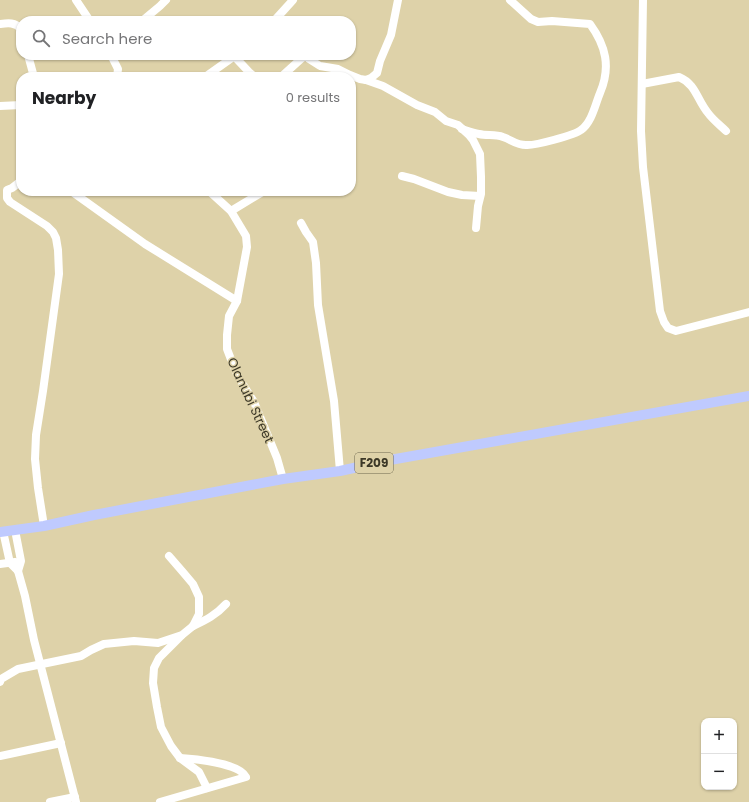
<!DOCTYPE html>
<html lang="en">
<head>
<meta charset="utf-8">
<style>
	:root { --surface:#fff; --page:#f6f6f6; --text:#202124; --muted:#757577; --line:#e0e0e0 }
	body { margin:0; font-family:Poppins,sans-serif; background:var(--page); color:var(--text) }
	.controls { position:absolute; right:12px; bottom:12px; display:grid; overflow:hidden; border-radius:8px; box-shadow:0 1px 3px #0004 }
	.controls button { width:36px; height:36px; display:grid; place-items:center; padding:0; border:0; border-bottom:1px solid var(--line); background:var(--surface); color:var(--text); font:20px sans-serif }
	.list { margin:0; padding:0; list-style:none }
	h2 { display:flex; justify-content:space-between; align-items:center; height:52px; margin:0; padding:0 16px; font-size:17px }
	h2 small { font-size:13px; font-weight:400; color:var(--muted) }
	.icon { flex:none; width:22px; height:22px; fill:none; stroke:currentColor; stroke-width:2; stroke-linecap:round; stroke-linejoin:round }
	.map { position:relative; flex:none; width:749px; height:802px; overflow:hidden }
	.search { position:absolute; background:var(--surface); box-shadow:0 1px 3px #0004; left:16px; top:16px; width:340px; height:44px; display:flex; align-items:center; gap:10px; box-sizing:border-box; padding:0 14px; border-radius:16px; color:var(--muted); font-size:15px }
	.panel { position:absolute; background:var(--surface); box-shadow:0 1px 3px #0004; left:16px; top:72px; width:340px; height:124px; border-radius:16px }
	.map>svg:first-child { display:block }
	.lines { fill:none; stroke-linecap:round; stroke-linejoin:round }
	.minor { stroke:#fff; stroke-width:8 }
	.major { stroke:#bfcafe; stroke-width:10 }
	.labels { text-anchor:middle; stroke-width:3; stroke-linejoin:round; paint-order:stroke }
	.shield { fill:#ded2a9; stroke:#6d664e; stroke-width:1 }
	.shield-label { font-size:12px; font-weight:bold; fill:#3c3827 }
	.street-label { font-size:13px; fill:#3c3827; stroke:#ded2a9 }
</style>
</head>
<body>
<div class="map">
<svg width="749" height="802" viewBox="0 0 749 802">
	<rect width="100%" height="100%" fill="#ded2a9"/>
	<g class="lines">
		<g class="minor">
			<path d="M 76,0 L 90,21"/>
			<path d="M 643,0 L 641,131 L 643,167 L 660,311 L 664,322 L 668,328 L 676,331 L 749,312"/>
			<path d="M 142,21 L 160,6 L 166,0"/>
			<path d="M 274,21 L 293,0"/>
			<path d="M 0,24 C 8,23 15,22 21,29"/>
			<path d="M 28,55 L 34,77"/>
			<path d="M 111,55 L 118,69 L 117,77"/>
			<path d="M 234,56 L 249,72 L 255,77"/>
			<path d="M 205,77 L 236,55"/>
			<path d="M 281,77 L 302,58 L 305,57 L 308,57 L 309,59 L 320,66 L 338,69 L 350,75 L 360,79 L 366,80 L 371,78 L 377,73 L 380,61 L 391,35 L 398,0"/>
			<path d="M 366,80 L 383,86 L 417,105 L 435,112 L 446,121 L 458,125 L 469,135 L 473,140 L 480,154 L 481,177 L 481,194 L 478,206 L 476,228"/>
			<path d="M 642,84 L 679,77 C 696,84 697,100 708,113 C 713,120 720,125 726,131"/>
			<path d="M 0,106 L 21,105"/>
			<path d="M 462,129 C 468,131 473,133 479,134 C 487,136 495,134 503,137 C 512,140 516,145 526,145 C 534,146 575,135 581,130 C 592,122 595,105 600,93 C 611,67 606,46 590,24 L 552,21 L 538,22 L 531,19 L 510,0"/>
			<path d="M 402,176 L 414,179 L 448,192 L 462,195 L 480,196"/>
			<path d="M 21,181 L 12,188 L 7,190 L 7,198 L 10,202 L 47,226 L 53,232 L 56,238 L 58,250 L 59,274 L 43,391 L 36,435 L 35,459 L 38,488 L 44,526"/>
			<path d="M 71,191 L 145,244 L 237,301"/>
			<path d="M 209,191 L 231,211 L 246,236 L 247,247 L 237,301 L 229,316 L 227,335 L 227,349 L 237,375 L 254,402 L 277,458 L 283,479"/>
			<path d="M 231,211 L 264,191"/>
			<path d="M 301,223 L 306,232 L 313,242 L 316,263 L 318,305 L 334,401 L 340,471"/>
			<path d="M 15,530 L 21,561 L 18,571"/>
			<path d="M 3,531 L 10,563 L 18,571 L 25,596 L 34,640 L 76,802"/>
			<path d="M 0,564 L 15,562"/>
			<path d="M 193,626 C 206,620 216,615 226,604"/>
			<path d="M 181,636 L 159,658 L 154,668 L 153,683 L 157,707 L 161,727 L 171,746 L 180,758 L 199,772 L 207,788"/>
			<path d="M 0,682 L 1,679 L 18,669 L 81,656 L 91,650 L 104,644 L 134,641 L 158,643 L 182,635 L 193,626 L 199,614 L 199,597 L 193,584 L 182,571 L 169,556"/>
			<path d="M 0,756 L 61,743"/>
			<path d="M 50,802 L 75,797"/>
			<path d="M 160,802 L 246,777 C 239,763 194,759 180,758"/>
		</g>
		<path class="major" d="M 0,532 L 44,526 L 94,515 L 283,479 L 340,471 L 390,460 L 749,396"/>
	</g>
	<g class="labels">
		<rect class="shield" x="355" y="453" width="38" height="20" rx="3"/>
		<g class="shield-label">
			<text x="374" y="467">F209</text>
		</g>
		<g class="street-label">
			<text transform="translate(251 400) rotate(65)" y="5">Olanubi Street</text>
		</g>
	</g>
</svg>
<div class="controls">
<button>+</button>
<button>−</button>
</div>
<div class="search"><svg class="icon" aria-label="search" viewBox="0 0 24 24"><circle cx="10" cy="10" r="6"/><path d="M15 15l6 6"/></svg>Search here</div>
<section class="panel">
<h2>Nearby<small>0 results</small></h2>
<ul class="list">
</ul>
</section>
</div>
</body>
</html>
